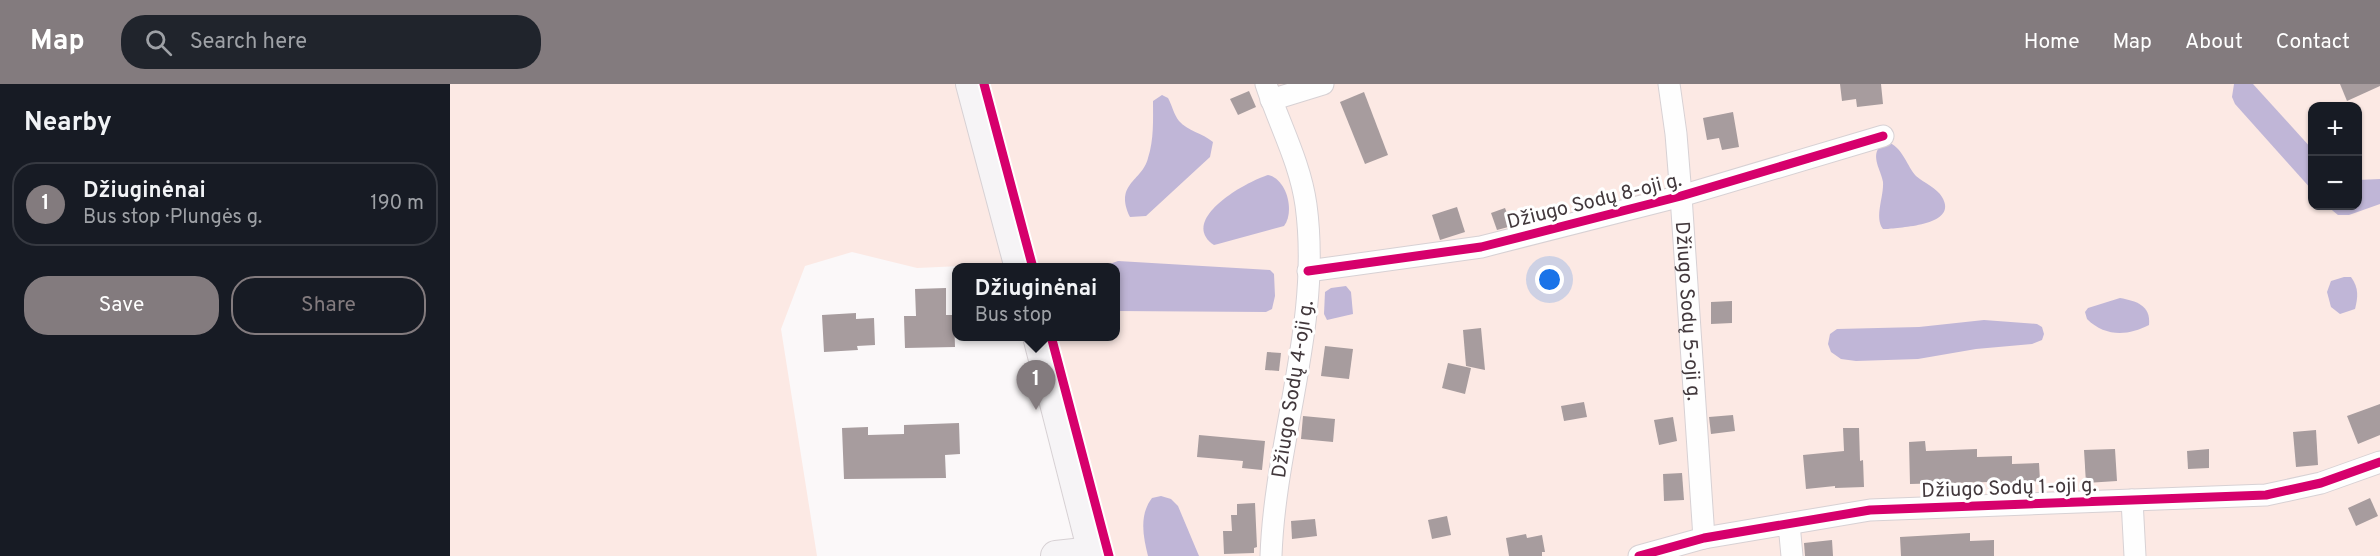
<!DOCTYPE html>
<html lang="en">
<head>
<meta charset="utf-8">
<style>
	:root { --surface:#171b24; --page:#20242c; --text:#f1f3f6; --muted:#9ea1a6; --line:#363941; --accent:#837b7e }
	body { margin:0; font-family:Overpass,sans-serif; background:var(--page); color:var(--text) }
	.controls { position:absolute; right:18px; top:18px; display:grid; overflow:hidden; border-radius:12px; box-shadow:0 2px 4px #0004 }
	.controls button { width:54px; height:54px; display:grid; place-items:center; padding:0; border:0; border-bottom:2px solid var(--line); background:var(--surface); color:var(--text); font:30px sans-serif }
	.you { position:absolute; left:1100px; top:196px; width:21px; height:21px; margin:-15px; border:4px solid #fff; border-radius:50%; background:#1a73e8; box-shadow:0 0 0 9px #1a73e833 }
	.badge { display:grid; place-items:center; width:39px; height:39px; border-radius:50%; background:var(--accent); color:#fff; font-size:20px; font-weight:700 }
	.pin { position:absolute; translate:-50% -50px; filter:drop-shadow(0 2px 3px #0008) }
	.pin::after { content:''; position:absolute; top:32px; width:21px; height:18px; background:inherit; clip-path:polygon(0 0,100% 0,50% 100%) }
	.popup { position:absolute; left:502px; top:179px; width:168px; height:78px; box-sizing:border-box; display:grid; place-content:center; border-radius:12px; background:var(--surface); filter:drop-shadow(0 2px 4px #0005); font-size:20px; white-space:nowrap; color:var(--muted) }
	.popup b { font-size:22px; color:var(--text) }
	.popup::after { content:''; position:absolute; left:50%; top:100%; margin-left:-12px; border:12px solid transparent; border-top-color:var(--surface) }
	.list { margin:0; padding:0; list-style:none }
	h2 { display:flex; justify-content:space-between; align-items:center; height:78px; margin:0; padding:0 24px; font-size:26px }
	h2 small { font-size:20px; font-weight:400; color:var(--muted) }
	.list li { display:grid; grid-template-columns:39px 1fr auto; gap:18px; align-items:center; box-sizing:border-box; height:84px; margin:0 12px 12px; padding:0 12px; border:2px solid var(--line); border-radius:24px }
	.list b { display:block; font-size:22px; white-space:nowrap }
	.list p { margin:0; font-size:20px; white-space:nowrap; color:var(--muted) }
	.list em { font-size:20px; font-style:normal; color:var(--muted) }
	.actions { display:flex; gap:12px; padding:18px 24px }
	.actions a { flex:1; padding:14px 0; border:2px solid var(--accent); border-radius:24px; text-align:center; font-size:21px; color:var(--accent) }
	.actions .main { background:var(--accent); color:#fff }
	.icon { flex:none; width:33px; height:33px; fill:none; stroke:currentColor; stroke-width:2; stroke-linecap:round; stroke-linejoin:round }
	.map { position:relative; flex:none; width:1930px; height:472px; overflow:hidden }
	header { display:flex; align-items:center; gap:36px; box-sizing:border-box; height:84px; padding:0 30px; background:var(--accent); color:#fff }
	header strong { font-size:28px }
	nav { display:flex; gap:33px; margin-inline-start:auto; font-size:21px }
	.search { width:420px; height:54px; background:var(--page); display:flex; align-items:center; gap:15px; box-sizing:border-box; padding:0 21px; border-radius:24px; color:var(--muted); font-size:22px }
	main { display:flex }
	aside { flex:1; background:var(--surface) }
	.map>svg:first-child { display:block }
	.green { fill:#fce9e4; fill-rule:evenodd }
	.water { fill:#c0b6d7 }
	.building { fill:#a79c9e }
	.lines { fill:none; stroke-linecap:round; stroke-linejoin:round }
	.minor-casing { stroke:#d7d1d4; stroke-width:23 }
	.secondary-casing { stroke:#d7d1d4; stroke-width:32 }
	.minor { stroke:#fefefe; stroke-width:21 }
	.secondary { stroke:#f6f4f6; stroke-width:30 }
	.cycleway-casing { stroke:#fff; stroke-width:13 }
	.cycleway { stroke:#d6006c; stroke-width:9 }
	.labels { text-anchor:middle; stroke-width:6; stroke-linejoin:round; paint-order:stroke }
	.street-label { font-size:20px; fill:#42383c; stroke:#fff }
</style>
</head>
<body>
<header>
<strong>Map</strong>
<div class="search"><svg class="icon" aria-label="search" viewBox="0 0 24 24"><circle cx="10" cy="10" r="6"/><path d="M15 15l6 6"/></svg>Search here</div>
<nav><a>Home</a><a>Map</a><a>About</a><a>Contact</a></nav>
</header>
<main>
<aside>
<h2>Nearby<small></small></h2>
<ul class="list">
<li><span class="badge">1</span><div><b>Džiuginėnai</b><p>Bus stop · Plungės g.</p></div><em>190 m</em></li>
</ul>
<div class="actions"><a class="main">Save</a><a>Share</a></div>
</aside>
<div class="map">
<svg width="1930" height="472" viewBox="0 0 1930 472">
	<rect width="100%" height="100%" fill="#fbf8f9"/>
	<g class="green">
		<path d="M 0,0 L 508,0 L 556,180 L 467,184 L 402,168 L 355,182 L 331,245 L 367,472 L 0,472 Z"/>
		<path d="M 521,0 L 1930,0 L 1930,472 L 644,472 L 588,253 L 666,252 L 666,184 L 570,183 ZM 1862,22 L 1908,22 L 1908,122 L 1862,122 Z"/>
	</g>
	<g class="water">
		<path d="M 1784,0 L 1803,0 L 1862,65 L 1862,106 L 1785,20 L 1782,13 Z"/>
		<path d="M 712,11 L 718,14 C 722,21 724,31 729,37 C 738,47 752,49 763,58 L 760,73 L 696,132 L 680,133 C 664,99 692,98 698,74 C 704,55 703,36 703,17 Z"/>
		<path d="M 1440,59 C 1453,65 1457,82 1466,92 C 1474,99 1487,104 1492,113 C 1509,141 1453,143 1438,145 L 1433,145 C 1424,133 1434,113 1433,98 C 1432,89 1422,75 1428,65 C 1430,61 1436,60 1440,59 Z"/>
		<path d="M 818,91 C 837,95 845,128 834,142 L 768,160 L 764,161 C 727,136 797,97 818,91 Z"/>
		<path d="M 1930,95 L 1930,120 L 1899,131 L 1888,131 L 1877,122 L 1908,122 L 1908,96 Z"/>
		<path d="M 668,177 L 820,186 L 824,190 L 825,212 L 822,225 L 816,228 L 666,227 L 666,184 L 651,183 Z"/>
		<path d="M 1894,193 L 1901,193 C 1909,204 1908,213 1905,225 L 1890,230 L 1881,223 L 1877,208 L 1881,197 Z"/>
		<path d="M 896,202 L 901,208 L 903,230 L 877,236 L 874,230 L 875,208 L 881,204 Z"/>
		<path d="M 1670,214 C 1686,217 1701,221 1699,241 C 1678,252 1655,253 1637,235 L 1635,228 L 1638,224 Z"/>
		<path d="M 1534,236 L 1587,240 L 1592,243 L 1594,250 L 1592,256 L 1582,260 L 1526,265 L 1468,275 L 1406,277 L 1391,275 L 1381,268 L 1378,260 L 1380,250 L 1387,245 L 1469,243 Z"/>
		<path d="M 711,412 L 721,415 L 728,422 L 749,472 L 698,472 C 693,452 689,431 702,414 Z"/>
	</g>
	<g class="building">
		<path d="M 1390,0 L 1431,0 L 1433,20 L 1407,23 L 1406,15 L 1392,17 Z"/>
		<path d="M 1890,0 L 1930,0 L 1930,2 L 1897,17 Z"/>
		<path d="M 799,7 L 806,23 L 788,31 L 780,15 Z"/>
		<path d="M 914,8 L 938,71 L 915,80 L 890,18 Z"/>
		<path d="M 1283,28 L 1289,63 L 1272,66 L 1269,54 L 1257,56 L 1253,34 Z"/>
		<path d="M 1007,123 L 1015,148 L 990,156 L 982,131 Z"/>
		<path d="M 1055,124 L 1062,142 L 1047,146 L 1041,129 Z"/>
		<path d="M 496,204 L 496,231 L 504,231 L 505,263 L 455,264 L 454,232 L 466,232 L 465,205 Z"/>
		<path d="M 1282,217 L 1282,239 L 1261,240 L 1261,218 Z"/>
		<path d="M 406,229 L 406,235 L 424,234 L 425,261 L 407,262 L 408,266 L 374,268 L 372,231 Z"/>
		<path d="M 1031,244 L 1035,286 L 1016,282 L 1013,246 Z"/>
		<path d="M 875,262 L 903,265 L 899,295 L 871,292 Z"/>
		<path d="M 817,268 L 831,269 L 829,287 L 815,286 Z"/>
		<path d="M 998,279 L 1021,284 L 1015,310 L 992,304 Z"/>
		<path d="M 1134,318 L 1137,333 L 1114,337 L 1111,322 Z"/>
		<path d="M 1930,320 L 1930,351 L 1908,360 L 1897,332 Z"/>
		<path d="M 1283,331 L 1285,347 L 1261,350 L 1259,333 Z"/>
		<path d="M 853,332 L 885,335 L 883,358 L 851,355 Z"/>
		<path d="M 1223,333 L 1227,357 L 1209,361 L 1204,336 Z"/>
		<path d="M 509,339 L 510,370 L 495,371 L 496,394 L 394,395 L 392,344 L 418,343 L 418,351 L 454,350 L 454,341 Z"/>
		<path d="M 1393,344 L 1409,344 L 1410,377 L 1413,376 L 1414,403 L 1385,404 L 1385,402 L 1356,405 L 1353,371 L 1394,367 Z"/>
		<path d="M 1866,346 L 1868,381 L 1846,383 L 1843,348 Z"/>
		<path d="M 749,351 L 815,357 L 812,386 L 792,384 L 793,377 L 747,373 Z"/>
		<path d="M 1475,357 L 1476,367 L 1527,365 L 1527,373 L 1562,372 L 1562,380 L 1589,379 L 1590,397 L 1540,401 L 1540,398 L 1460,400 L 1459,358 Z"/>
		<path d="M 1665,365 L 1667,397 L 1636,399 L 1634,366 Z"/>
		<path d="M 1759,365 L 1759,384 L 1738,385 L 1737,367 Z"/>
		<path d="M 1232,389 L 1234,416 L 1214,417 L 1213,390 Z"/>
		<path d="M 1920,414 L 1928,432 L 1906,442 L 1898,424 Z"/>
		<path d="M 805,419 L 807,463 L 804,464 L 804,469 L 774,470 L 773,447 L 782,447 L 781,431 L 787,431 L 787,420 Z"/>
		<path d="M 997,432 L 1001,451 L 982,455 L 978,436 Z"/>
		<path d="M 865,435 L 867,452 L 842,455 L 841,437 Z"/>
		<path d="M 1520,449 L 1520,457 L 1544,456 L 1544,472 L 1451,472 L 1450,453 Z"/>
		<path d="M 1076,450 L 1077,454 L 1092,451 L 1095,468 L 1092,468 L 1092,472 L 1059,472 L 1056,454 Z"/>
		<path d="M 1382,456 L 1383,472 L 1355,472 L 1354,459 Z"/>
	</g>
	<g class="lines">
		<defs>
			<g id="minor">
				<path d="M 816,0 C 829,40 850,78 856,121 C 872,239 825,355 821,472"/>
				<path id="s1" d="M 1219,0 L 1226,50 L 1231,112 L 1254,454"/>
				<path d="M 821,16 L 873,0"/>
				<path d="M 858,187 L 1031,163 L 1231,112 L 1433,52"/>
				<path d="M 1682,416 L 1685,472"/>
				<path d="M 1339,440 L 1342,472"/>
				<path d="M 1189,472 L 1254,454 L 1420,426 L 1816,411 L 1871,399 L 1930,378"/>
			</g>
			<g id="secondary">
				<path d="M 521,0 L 570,184"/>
				<path d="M 588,252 L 644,472"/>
				<path d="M 606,472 L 643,468"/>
			</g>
		</defs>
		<use href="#minor" class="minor-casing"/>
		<use href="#secondary" class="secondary-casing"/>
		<use href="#minor" class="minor"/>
		<use href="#secondary" class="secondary"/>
		<defs>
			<g id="cycleway">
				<path d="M 534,0 L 583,184"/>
				<path d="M 858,187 L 1031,163 L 1231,112 L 1433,52"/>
				<path d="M 601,252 L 659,472"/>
				<path d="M 1189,472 L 1254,454 L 1420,426 L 1816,411 L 1871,399 L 1930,378"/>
			</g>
		</defs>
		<use href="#cycleway" class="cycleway-casing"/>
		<use href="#cycleway" class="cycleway"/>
	</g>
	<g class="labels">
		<g class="street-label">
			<text transform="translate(1144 116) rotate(-14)" y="7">Džiugo Sodų 8-oji g.</text>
			<text dy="7" stroke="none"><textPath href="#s1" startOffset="228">Džiugo Sodų 5-oji g.</textPath></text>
			<text transform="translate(842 305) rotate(-81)" y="7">Džiugo Sodų 4-oji g.</text>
			<text transform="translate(1559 403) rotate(-2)" y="7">Džiugo Sodų 1-oji g.</text>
		</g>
	</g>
</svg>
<div class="controls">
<button>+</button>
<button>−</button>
</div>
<div class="you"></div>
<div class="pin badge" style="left:586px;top:326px">1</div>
<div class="popup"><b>Džiuginėnai</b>Bus stop</div>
</div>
</main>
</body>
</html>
